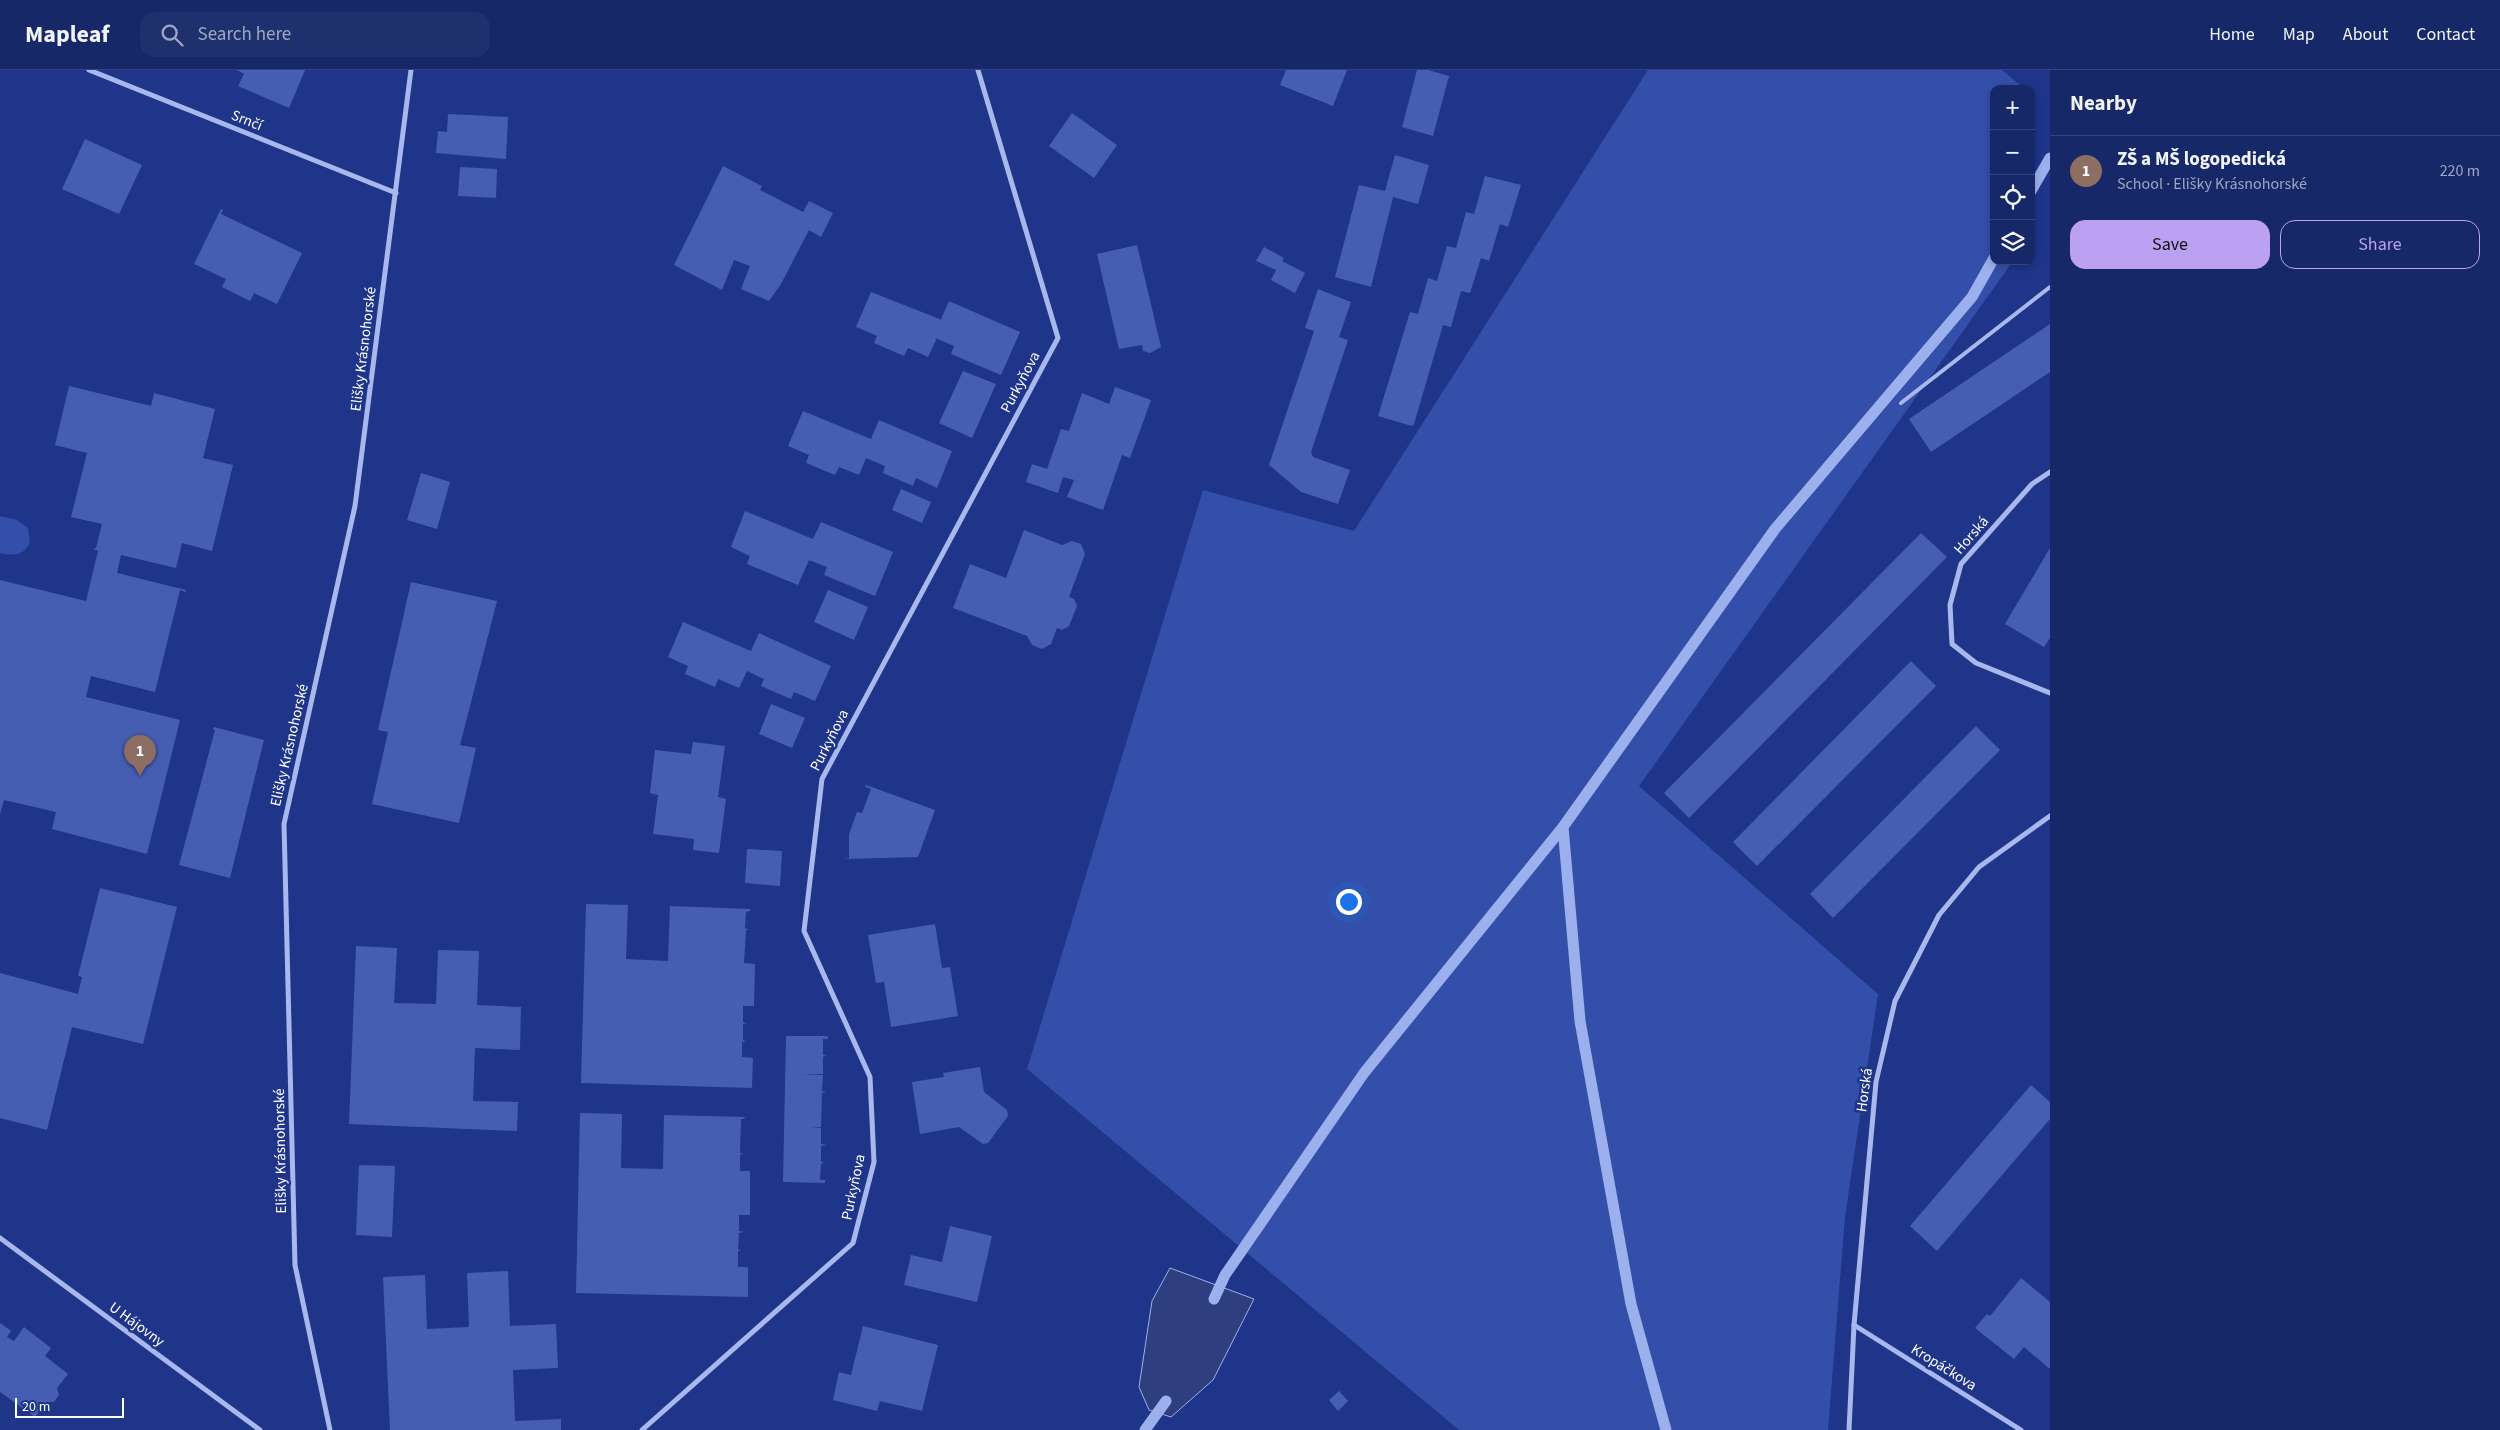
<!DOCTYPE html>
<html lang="en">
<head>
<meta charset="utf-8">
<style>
	:root { --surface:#162868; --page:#1f306e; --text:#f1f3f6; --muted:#9ea6c0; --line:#35447c; --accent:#bca0f2 }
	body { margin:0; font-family:"Source Sans 3",sans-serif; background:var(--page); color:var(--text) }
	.controls { position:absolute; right:15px; top:15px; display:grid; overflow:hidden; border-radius:10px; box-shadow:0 2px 8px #0003 }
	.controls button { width:45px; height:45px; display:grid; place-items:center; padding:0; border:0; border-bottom:1px solid var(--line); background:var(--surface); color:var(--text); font:25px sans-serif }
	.scale { position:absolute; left:15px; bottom:12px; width:109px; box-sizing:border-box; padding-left:5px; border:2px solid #fff; border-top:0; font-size:14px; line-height:18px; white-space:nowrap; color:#fff; -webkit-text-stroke:4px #1e358a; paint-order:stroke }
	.you { position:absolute; left:1348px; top:831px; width:18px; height:18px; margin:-12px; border:4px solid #fff; border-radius:50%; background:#1a73e8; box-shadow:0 0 0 8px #1a73e833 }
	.badge { display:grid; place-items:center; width:32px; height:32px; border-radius:50%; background:var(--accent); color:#fff; font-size:16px; font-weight:700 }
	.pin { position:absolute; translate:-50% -41px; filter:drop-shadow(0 1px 2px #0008) }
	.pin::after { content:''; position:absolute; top:26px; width:18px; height:15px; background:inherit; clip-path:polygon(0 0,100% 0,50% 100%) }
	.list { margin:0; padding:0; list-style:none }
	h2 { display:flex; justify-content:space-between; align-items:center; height:65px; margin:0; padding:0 20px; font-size:21px }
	h2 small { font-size:16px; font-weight:400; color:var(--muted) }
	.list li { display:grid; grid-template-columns:32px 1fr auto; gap:15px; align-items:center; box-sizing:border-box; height:70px; padding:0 20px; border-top:1px solid var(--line) }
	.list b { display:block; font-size:19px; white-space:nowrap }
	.list p { margin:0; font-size:16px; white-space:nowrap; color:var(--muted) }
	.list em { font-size:16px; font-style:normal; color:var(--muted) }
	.actions { display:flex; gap:10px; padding:15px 20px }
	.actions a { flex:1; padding:11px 0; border:1px solid var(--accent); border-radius:15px; text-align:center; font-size:18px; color:var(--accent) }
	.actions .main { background:var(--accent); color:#111 }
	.icon { flex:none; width:28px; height:28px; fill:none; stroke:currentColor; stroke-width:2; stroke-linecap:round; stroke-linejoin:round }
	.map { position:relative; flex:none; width:2050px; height:1360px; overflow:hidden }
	header { display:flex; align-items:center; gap:30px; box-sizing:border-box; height:70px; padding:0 25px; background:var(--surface); border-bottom:1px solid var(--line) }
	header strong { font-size:24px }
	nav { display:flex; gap:28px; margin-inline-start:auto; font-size:18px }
	.search { width:350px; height:45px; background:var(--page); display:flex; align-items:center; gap:12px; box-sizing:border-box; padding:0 18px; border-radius:15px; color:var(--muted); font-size:19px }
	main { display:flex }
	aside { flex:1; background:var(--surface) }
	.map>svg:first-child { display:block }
	.green { fill:#344fa9 }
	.water { fill:#2e3e7e; stroke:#9cb0ed }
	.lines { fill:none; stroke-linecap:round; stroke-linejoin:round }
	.stream { stroke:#9cb0ed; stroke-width:11 }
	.building { fill:#465eb2 }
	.service { stroke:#a9b8ec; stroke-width:4 }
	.minor { stroke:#a9b8ec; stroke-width:5 }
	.labels { text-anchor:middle; stroke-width:5; stroke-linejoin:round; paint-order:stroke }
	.street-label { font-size:15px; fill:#fff; stroke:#1e358a }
</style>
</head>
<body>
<header>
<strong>Mapleaf</strong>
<div class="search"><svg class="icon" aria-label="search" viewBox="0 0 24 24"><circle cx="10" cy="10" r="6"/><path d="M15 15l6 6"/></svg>Search here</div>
<nav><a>Home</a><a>Map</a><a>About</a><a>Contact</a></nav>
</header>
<main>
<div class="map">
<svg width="2050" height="1360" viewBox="0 0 2050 1360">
	<rect width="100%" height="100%" fill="#1e358a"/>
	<g class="green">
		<path d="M 1648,0 L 2002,0 L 2025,19 L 1994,19 L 1994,191 L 2013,191 L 1639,716 L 1878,924 L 1845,1147 L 1828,1360 L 1459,1360 L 1027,999 L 1203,420 L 1354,461 Z"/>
		<path d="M 0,446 L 17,450 L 28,458 L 30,472 C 24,486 13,486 0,483 Z"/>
	</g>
	<path class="water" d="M 1170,1198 L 1254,1229 L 1213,1310 L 1171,1347 L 1149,1340 L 1139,1317 L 1152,1231 Z"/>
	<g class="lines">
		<g class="stream">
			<path d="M 2031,121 L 2050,88"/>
			<path d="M 1563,757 L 1580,951 L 1631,1234 L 1666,1360"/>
			<path d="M 1214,1229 L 1225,1205 L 1364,1003 L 1563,757 L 1775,459 L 1972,227 L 1994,188"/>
			<path d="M 1145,1360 L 1166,1331"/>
		</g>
	</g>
	<g class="building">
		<path d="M 237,0 L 305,0 L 289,38 L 238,16 L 244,4 Z"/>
		<path d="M 1286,0 L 1347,0 L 1333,36 L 1280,15 Z"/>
		<path d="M 1417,0 L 1428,0 L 1449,6 L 1433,66 L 1402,57 Z"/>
		<path d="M 1072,43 L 1117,75 L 1094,108 L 1049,76 Z"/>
		<path d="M 448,44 L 508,47 L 506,89 L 436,83 L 438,61 L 447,62 Z"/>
		<path d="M 85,69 L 142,95 L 119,144 L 62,119 Z"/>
		<path d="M 1395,85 L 1429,95 L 1418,134 L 1393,127 L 1371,217 L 1335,207 L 1359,115 L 1385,121 Z"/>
		<path d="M 723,96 L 762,116 L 760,120 L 803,142 L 809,131 L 833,143 L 821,167 L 809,160 L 781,214 L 769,231 L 741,219 L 750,196 L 734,190 L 722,220 L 674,195 Z"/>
		<path d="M 460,97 L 497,99 L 496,128 L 458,126 Z"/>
		<path d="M 1485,106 L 1521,115 L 1508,157 L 1500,154 L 1489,191 L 1481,188 L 1470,223 L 1461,221 L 1451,257 L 1443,255 L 1414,354 L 1412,356 L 1378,346 L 1410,242 L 1418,244 L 1428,208 L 1437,211 L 1447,176 L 1456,178 L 1466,142 L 1474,144 Z"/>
		<path d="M 221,139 L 223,140 L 221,144 L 302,183 L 277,234 L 254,223 L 250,231 L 222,217 L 226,209 L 194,194 Z"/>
		<path d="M 1137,175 L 1161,277 L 1150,283 L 1143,281 L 1142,275 L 1119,279 L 1097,184 Z"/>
		<path d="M 1264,177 L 1284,188 L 1282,191 L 1305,203 L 1295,223 L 1271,210 L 1276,200 L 1256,191 Z"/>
		<path d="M 1318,219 L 1351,232 L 1339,267 L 1348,270 L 1311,382 L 1313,387 L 1350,400 L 1338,434 L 1301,422 L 1269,395 L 1314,261 L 1305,258 Z"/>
		<path d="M 871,222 L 942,250 L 941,249 L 949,231 L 1020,262 L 1001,305 L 951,284 L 954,276 L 935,268 L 936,270 L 928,287 L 908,278 L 904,286 L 874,273 L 877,266 L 856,257 Z"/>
		<path d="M 2050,254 L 2050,302 L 1931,382 L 1909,349 Z"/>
		<path d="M 963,301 L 996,314 L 972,368 L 939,353 Z"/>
		<path d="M 69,316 L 151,336 L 154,323 L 215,339 L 203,388 L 233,395 L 212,481 L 182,473 L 176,498 L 121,485 L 117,503 L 186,520 L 186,522 L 180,520 L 155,622 L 91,606 L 86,627 L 180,650 L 147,784 L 52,759 L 56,742 L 4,730 L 0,744 L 0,510 L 86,531 L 98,481 L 93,479 L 96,478 L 102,454 L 71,447 L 87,383 L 55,375 Z"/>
		<path d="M 1115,317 L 1151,330 L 1130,388 L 1122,385 L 1103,440 L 1067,427 L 1074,410 L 1063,407 L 1058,423 L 1026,412 L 1032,394 L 1047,399 L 1061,359 L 1069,361 L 1082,323 L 1109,334 Z"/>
		<path d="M 803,341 L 871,369 L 879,350 L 952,381 L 937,418 L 916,408 L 913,416 L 883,403 L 885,396 L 866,388 L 859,405 L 839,397 L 835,405 L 806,393 L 809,385 L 788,376 Z"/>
		<path d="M 421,403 L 450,412 L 437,459 L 407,450 Z"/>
		<path d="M 901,419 L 931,432 L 922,453 L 892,440 Z"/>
		<path d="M 745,441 L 813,469 L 821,452 L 893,482 L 875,526 L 824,505 L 827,497 L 809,490 L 798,515 L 747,494 L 750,486 L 731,477 Z"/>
		<path d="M 1024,460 L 1062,475 L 1072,471 L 1081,474 L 1085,484 L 1069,527 L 1074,529 L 1077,536 L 1069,556 L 1062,560 L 1057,558 L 1051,574 L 1042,579 L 1032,575 L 1027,566 L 953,538 L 970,494 L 1006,508 Z"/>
		<path d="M 1921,463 L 1947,487 L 1689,748 L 1664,723 Z"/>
		<path d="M 2050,478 L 2050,568 L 2044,577 L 2005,554 Z"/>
		<path d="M 411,512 L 497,531 L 460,675 L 476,678 L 459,753 L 372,734 L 388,662 L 378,660 Z"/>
		<path d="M 828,520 L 868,537 L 854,570 L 814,552 Z"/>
		<path d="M 683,552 L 751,581 L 759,563 L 831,596 L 815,631 L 794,622 L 791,629 L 761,616 L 764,609 L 747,601 L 739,618 L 718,609 L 715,617 L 685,604 L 688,596 L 668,587 Z"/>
		<path d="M 1911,591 L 1936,616 L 1757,796 L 1733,772 Z"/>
		<path d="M 771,634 L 805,648 L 792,678 L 759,664 Z"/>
		<path d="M 1976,656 L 2000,680 L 1833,848 L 1810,824 Z"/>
		<path d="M 214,657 L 264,670 L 230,808 L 179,795 L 215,660 L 213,660 Z"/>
		<path d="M 693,672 L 725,676 L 718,727 L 726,729 L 719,783 L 693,780 L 694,769 L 653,764 L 658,725 L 650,723 L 655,680 L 691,684 Z"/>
		<path d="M 866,715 L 935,740 L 918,787 L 844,789 L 849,788 L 849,764 L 857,742 L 862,743 L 871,719 L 865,717 Z"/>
		<path d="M 747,779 L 782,781 L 780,816 L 745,813 Z"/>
		<path d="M 100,818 L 177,837 L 143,974 L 72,957 L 47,1060 L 0,1048 L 0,903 L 78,924 L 82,907 L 78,906 Z"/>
		<path d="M 586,834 L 628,835 L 626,889 L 668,891 L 670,836 L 750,839 L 750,841 L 746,842 L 745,858 L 749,860 L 746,860 L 744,893 L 755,894 L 754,936 L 743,936 L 743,952 L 746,954 L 743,954 L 743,970 L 746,972 L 742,972 L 742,987 L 753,988 L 752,1018 L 581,1013 Z"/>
		<path d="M 935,854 L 942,898 L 950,897 L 958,946 L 891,957 L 884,912 L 876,913 L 868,865 Z"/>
		<path d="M 356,876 L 397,878 L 394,933 L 436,934 L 438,880 L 479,881 L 477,935 L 521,937 L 520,980 L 475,978 L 473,1031 L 518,1032 L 517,1061 L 349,1054 Z"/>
		<path d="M 786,966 L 828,966 L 828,969 L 823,969 L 823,985 L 826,985 L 823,987 L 823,1004 L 801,1004 L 823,1005 L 822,1021 L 826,1021 L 822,1023 L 821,1057 L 812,1058 L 821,1058 L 821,1074 L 827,1075 L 821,1076 L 821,1092 L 824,1092 L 821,1094 L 820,1110 L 825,1110 L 825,1113 L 783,1112 Z"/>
		<path d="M 980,997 L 984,1022 L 1007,1040 L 1008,1046 L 988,1073 L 983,1074 L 959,1057 L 920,1064 L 912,1012 L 944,1007 L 943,1003 Z"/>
		<path d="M 2031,1015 L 2050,1032 L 2050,1049 L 1937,1181 L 1910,1156 Z"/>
		<path d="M 580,1043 L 622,1044 L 621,1098 L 663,1099 L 664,1045 L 745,1047 L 744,1049 L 741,1049 L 740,1083 L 743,1083 L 740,1085 L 740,1101 L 750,1101 L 750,1145 L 739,1145 L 739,1161 L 744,1162 L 739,1163 L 738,1179 L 741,1181 L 738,1181 L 738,1197 L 748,1197 L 748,1227 L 576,1223 Z"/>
		<path d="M 359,1095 L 395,1096 L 392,1167 L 356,1165 Z"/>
		<path d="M 950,1156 L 992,1166 L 977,1232 L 904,1215 L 911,1185 L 942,1192 Z"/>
		<path d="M 508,1201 L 510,1256 L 556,1254 L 558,1298 L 513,1300 L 515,1351 L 561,1349 L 561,1360 L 390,1360 L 383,1207 L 425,1205 L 427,1259 L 469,1257 L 467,1203 Z"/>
		<path d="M 2021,1208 L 2050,1232 L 2050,1299 L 2024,1277 L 2014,1289 L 1975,1258 L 1987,1244 L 1990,1246 Z"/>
		<path d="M 0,1253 L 11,1261 L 7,1267 L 14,1271 L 24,1257 L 51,1278 L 45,1286 L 68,1304 L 57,1318 L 59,1325 L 54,1332 L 47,1332 L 35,1347 L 0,1322 Z"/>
		<path d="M 863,1256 L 938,1275 L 922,1341 L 880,1331 L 877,1341 L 833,1330 L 839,1302 L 851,1305 Z"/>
		<path d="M 1339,1321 L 1348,1331 L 1338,1341 L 1329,1330 Z"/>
	</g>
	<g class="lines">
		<path class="service" d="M 1901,333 L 2050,217"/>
		<g class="minor">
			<path d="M 89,0 L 396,123"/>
			<path d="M 2050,402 L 2032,414 L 1961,494 L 1950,535 L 1952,574 L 1976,593 L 2050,623"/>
			<path d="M 0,1168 L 260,1360"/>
			<path d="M 1854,1255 L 2021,1360"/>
			<path d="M 330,1360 L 295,1195 L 284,754 L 355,436 L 411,0"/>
			<path d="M 642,1360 L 853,1173 L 874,1092 L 870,1007 L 804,861 L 822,709 L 1058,268 L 978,0"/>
			<path d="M 1849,1360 L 1854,1255 L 1876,1012 L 1895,931 L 1939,845 L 1979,797 L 2050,746"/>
		</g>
	</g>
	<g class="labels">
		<g class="street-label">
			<text transform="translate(247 50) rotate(22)" y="5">Srnčí</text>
			<text transform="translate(363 279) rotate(-83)" y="5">Elišky Krásnohorské</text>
			<text transform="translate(1020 312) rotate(-62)" y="5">Purkyňova</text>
			<text transform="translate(1971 465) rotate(-49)" y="5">Horská</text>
			<text transform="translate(829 670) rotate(-63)" y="5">Purkyňova</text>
			<text transform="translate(289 675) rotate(-77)" y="5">Elišky Krásnohorské</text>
			<text transform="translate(1864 1020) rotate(-82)" y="5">Horská</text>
			<text transform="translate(280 1081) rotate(-91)" y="5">Elišky Krásnohorské</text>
			<text transform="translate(853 1117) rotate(-78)" y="5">Purkyňova</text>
			<text transform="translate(137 1254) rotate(36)" y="5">U Hájovny</text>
			<text transform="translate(1944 1297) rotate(32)" y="5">Kropáčkova</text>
		</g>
	</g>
</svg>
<div class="controls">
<button>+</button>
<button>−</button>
<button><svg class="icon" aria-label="locate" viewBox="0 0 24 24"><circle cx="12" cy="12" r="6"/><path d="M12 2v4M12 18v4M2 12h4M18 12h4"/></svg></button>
<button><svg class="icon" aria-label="layers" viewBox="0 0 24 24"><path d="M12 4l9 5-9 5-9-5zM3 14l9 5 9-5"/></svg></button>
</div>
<div class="scale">20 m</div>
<div class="you"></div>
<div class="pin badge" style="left:140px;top:706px;background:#8d6e63">1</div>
</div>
<aside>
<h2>Nearby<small></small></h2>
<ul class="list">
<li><span class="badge" style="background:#8d6e63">1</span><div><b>ZŠ a MŠ logopedická</b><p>School · Elišky Krásnohorské</p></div><em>220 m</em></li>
</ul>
<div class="actions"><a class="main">Save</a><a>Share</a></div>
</aside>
</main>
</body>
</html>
